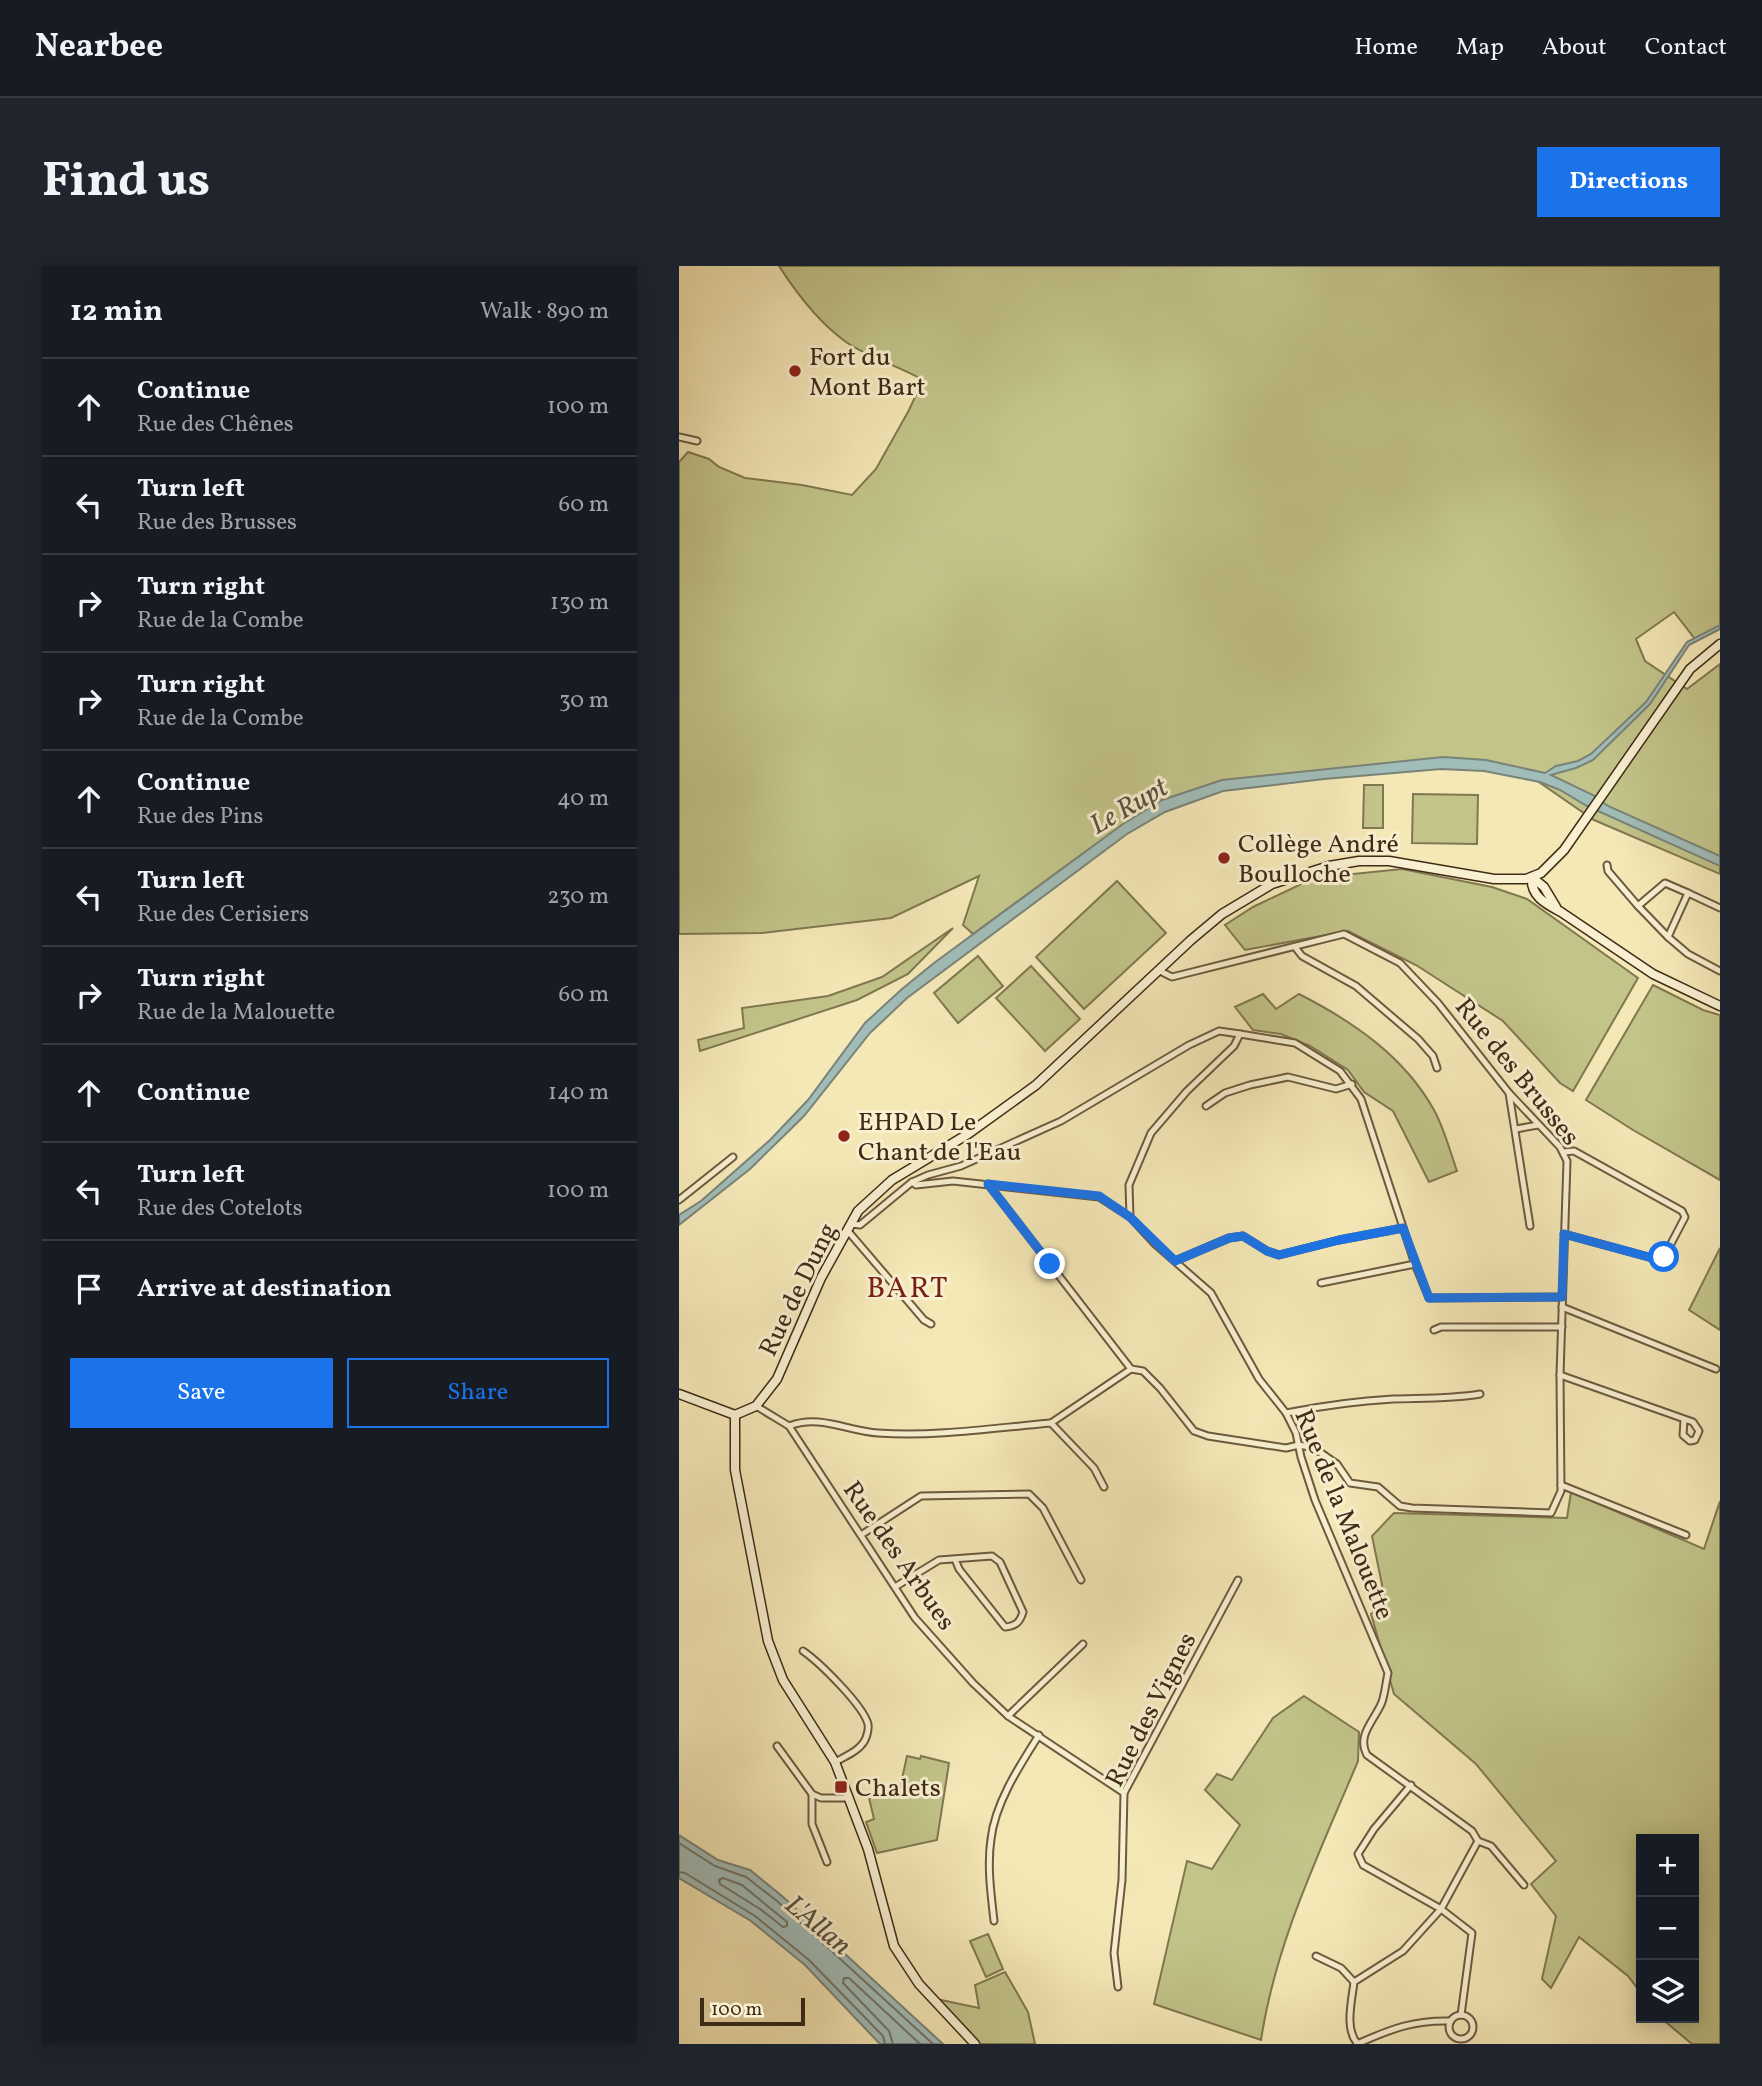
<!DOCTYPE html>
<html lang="en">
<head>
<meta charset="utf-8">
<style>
	:root { --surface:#171b24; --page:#20242c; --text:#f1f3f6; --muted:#9ea1a6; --line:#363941; --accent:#1a73e8 }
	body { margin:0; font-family:Vollkorn,serif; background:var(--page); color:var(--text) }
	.controls { position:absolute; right:21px; bottom:21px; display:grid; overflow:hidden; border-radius:0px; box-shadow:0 4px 18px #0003 }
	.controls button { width:63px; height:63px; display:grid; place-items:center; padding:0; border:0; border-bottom:2px solid var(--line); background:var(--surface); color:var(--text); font:35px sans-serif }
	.scale { position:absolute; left:21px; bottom:18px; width:105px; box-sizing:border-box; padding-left:7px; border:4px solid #3f2b16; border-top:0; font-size:19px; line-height:24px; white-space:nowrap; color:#3f2b16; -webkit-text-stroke:5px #f8f0d0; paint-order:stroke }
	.stop { position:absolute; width:21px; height:21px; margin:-16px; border:5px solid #1a73e8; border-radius:50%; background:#fff }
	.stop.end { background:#1a73e8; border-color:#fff; box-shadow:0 2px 7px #0008 }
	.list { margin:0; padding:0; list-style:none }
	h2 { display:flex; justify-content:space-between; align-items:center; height:91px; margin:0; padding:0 28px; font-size:30px }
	h2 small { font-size:23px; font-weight:400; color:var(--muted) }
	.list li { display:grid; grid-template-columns:46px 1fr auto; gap:21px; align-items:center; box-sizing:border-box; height:98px; padding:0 28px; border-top:2px solid var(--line) }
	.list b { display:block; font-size:26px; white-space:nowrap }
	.list p { margin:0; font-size:23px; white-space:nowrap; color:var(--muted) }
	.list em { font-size:23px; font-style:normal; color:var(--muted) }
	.actions { display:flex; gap:14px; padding:21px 28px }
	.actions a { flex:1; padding:16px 0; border:2px solid var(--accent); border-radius:0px; text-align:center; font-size:24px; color:var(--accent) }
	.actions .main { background:var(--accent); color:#fff }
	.icon { flex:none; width:38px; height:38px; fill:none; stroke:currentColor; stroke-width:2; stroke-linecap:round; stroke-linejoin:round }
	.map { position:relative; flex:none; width:1041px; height:1778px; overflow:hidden; border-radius:0px }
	header { display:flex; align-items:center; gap:42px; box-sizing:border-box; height:98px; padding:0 35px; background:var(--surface); border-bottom:2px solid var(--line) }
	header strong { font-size:33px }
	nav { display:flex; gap:38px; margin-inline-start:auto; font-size:24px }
	.intro { display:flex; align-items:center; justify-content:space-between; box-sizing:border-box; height:168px; padding:0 42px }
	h1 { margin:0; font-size:49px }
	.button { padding:18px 32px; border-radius:0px; background:var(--accent); color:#fff; font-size:24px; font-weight:700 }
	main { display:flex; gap:42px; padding:0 42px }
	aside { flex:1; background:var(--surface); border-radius:0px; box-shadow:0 4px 18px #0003 }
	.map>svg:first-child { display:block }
	.green { fill:#c2c48a; stroke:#807850; stroke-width:2 }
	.water { fill:#a1bdb9; stroke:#7a8378; stroke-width:2 }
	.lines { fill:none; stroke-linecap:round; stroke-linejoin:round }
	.shore { stroke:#707468; stroke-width:2 }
	.minor-casing { stroke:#6c5a3e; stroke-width:9 }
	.secondary-casing { stroke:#3f2b16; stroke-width:11 }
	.minor { stroke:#f8f0d0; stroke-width:5 }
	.secondary { stroke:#f8f0d0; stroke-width:8 }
	.route { stroke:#1a73e8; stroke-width:9 }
	.poi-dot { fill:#8f2418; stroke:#f8f0d0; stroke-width:2.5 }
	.labels { text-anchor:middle; stroke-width:6; stroke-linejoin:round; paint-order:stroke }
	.poi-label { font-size:26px; fill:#3f2b16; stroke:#f8f0d0; text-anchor:start }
	.street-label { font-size:26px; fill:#3f2b16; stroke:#f8f0d0 }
	.water-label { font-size:28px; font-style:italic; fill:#58503f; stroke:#f8f0d0 }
	.quarter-label { font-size:30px; letter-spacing:2px; fill:#7a1f14; stroke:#f8f0d0 }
</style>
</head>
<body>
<header>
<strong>Nearbee</strong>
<nav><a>Home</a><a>Map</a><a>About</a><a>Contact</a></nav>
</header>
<div class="intro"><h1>Find us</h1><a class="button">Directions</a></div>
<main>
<aside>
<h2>12 min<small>Walk · 890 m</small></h2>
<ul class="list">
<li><svg class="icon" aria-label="ahead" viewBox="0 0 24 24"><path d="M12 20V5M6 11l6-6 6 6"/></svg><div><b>Continue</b><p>Rue des Chênes</p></div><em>100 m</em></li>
<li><svg class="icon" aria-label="left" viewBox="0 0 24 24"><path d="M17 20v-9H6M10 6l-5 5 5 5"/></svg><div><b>Turn left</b><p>Rue des Brusses</p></div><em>60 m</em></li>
<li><svg class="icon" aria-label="right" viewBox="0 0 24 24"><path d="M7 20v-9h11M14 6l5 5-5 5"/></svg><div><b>Turn right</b><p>Rue de la Combe</p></div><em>130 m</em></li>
<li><svg class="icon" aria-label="right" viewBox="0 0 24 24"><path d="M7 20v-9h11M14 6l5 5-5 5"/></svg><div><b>Turn right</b><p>Rue de la Combe</p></div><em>30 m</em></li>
<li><svg class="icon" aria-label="ahead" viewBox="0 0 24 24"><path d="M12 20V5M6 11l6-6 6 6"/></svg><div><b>Continue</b><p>Rue des Pins</p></div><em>40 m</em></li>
<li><svg class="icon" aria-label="left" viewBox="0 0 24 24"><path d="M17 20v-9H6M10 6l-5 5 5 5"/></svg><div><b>Turn left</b><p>Rue des Cerisiers</p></div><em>230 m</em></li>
<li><svg class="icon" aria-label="right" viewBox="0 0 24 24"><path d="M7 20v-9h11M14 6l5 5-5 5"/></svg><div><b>Turn right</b><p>Rue de la Malouette</p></div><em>60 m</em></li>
<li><svg class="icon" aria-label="ahead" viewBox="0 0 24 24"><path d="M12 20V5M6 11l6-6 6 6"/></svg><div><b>Continue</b></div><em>140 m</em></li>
<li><svg class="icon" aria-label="left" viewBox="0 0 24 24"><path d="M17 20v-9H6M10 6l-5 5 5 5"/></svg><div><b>Turn left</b><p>Rue des Cotelots</p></div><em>100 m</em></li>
<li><svg class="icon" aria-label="arrive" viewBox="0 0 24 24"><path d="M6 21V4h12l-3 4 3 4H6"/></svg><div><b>Arrive at destination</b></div></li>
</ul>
<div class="actions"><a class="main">Save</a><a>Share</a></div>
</aside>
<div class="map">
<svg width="1041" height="1778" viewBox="0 0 1041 1778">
	<rect width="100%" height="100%" fill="#f5e8b7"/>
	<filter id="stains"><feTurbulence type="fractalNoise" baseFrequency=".00286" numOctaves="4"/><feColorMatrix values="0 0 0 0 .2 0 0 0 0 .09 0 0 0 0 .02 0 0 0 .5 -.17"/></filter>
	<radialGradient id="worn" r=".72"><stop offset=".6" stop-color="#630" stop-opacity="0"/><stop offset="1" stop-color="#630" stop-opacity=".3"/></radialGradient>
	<g class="green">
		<path d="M 100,0 L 1041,0 L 1041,361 L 1016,373 L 995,346 L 957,373 L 966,395 L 1008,423 L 1041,398 L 1041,608 L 915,554 L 854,512 L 763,496 L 554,516 L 480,538 L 417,578 L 294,668 L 284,659 L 300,610 L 212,652 L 82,667 L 0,668 L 0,196 L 9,186 L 30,193 L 40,201 L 66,212 L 123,219 L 173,229 L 197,203 L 230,144 L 244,114 C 220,100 190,92 167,76 C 139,56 118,28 100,0 Z"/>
		<path d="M 685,519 L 704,519 L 704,562 L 684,562 Z"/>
		<path d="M 734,528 L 799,529 L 798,578 L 733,577 Z"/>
		<path d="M 723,603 L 813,621 L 848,633 L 959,712 L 894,825 L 881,817 L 824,755 L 737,699 L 669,665 L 566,684 L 546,659 L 574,641 L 635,612 Z"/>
		<path d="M 438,615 L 487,667 L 405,743 L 357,691 Z"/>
		<path d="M 274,662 L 229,708 L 178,734 L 21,785 L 19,774 L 65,762 L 63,742 L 149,730 L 203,711 Z"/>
		<path d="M 299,690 L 324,720 L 279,757 L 255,727 Z"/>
		<path d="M 352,700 L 401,753 L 366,785 L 317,732 Z"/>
		<path d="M 974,719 L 1024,744 L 1041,749 L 1041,914 L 954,864 L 907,834 Z"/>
		<path d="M 584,728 L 597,743 L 620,728 C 673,755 725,790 755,844 C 765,862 771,885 778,905 L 750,916 L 714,845 L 685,826 L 669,804 L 631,780 L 602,768 L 574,764 L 556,741 Z"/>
		<path d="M 1041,982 L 1041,1064 L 1010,1044 Z"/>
		<path d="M 892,1226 L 1025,1283 L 1041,1235 L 1041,1778 L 1013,1778 L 982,1752 L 1015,1752 L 1015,1573 L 962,1573 L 962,1727 L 949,1710 L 900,1671 L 872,1722 L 863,1713 L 877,1650 L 852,1618 L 877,1595 L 797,1498 L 715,1428 L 692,1348 L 707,1338 L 693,1270 L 715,1247 L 888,1252 Z"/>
		<path d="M 625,1430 L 680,1466 L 679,1495 C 641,1586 597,1675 582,1774 L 475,1738 L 508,1595 L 533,1603 L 561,1559 L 526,1524 L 538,1508 L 553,1514 L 594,1452 Z"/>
		<path d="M 228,1490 L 241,1493 L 242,1490 L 270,1497 L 258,1574 L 198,1587 L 187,1556 L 195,1553 L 190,1532 L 221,1522 Z"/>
		<path d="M 309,1668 L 324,1703 L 307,1711 L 291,1675 Z"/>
		<path d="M 326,1706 L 349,1746 L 356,1778 L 301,1778 L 257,1733 L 300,1742 L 296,1719 Z"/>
	</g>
	<g class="water">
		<path d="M 1041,359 L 1041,363 L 1010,379 L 971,438 L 914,494 L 897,502 L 872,509 L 914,529 L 929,540 L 1041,590 L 1041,600 L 908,540 L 881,524 L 861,516 L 805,505 L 762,503 L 645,513 L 544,525 L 486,546 L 448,568 L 228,732 L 191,767 L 125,850 L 71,903 L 0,959 L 0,949 L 22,935 L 91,874 L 129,834 L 186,757 L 223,723 L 255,697 L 444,558 L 483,534 L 543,514 L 764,491 L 807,494 L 866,507 L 877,500 L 899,495 L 912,488 L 967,436 L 1008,376 Z"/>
		<path d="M 0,1569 L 39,1594 L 71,1604 L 103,1630 L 264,1778 L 201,1778 L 126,1699 L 72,1655 L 0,1612 Z"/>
	</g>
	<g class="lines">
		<g class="shore">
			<path d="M 0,1577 L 36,1600 L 67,1611 L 98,1635 L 254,1778"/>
			<path d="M 0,1606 L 6,1607 L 76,1650 L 130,1694 L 204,1770 L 206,1778"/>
			<path d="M 44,1612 L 63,1619 L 108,1656 L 108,1660 L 104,1661 L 81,1643 L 41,1618 L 40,1614 Z"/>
			<path d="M 214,1778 L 210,1765 L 164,1717 L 165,1712 L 170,1712 L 241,1778"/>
		</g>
		<defs>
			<g id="minor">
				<path d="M 0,171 L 18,175"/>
				<path d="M 928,599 L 929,605 L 959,640 L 986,617 L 1009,627"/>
				<path d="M 959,640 L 989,671"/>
				<path d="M 1041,642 L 1009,627 L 989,671 L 1009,688 L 1041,705"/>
				<path d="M 616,681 L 623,690 L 677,720 L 739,773 L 754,790 L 758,802"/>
				<path d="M 561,768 L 616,777 L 661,805 L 682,833 L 736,998 L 750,1032 L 883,1031"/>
				<path d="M 830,827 L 851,960"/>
				<path d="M 527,840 L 546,827 L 571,819 L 609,811 L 657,823 L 673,818"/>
				<path d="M 837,863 L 859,859"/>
				<path d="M 885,886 L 895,885 L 1003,945 L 1006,951 L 985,991 L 977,993 L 885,968"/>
				<path d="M 233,916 L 237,919 L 274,915 L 420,931 L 451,951"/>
				<path d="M 309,918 L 452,1103"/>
				<path d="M 0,934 L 54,891"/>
				<path d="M 172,958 L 181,959 L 233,916 L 249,909 L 282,900 L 382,855 L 510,779 L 540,765 L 561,768 L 555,780 L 508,825 L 472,867 L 450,919 L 451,951 L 475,977 L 532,1027 L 580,1113 L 607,1147 L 617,1167 L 622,1191 L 636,1234 L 709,1407 C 707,1416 706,1427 703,1436 C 696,1454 677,1469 688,1489 L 793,1565 L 799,1575 L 812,1580 L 845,1619"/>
				<path d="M 168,964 L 245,1054 L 252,1058"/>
				<path d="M 496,995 L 550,972 L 564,970 L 588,985 L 600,989 L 660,974 L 724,962"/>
				<path d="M 642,1017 L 736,998"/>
				<path d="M 883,1041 L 1037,1103"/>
				<path d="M 755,1064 L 762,1061 L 883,1061"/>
				<path d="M 452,1103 L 464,1105 L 481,1122 L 515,1165 L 529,1170 L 607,1182 L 620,1179 L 635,1182 L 658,1198 L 671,1217 L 699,1221 L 721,1240 L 733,1242 L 872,1247 L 882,1225 L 881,1109 L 888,895 L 881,881 L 830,827 L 759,737 L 721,697 L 665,668 L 493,711 L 481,705"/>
				<path d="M 881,1109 L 1014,1156 L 1020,1165 L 1016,1174 L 1011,1175 L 1004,1169 L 1005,1154"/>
				<path d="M 77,1140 L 110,1160 L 236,1352 L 294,1417 L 329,1450 L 445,1527"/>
				<path d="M 607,1147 C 642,1140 678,1135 714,1133 C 743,1132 772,1133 801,1128"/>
				<path d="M 372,1157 L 452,1103"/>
				<path d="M 110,1160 C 141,1148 168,1165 199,1167 C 256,1171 315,1162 372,1157 L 415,1202 L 425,1221"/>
				<path d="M 882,1219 L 1007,1269"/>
				<path d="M 182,1269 L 242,1230 L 350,1228 L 364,1242 L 402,1314"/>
				<path d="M 216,1321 L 260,1294 L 313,1290 L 321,1296 L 344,1346 C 341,1356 337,1360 326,1361 L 280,1303 L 276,1293"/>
				<path d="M 124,1385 C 140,1396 184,1439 189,1458 C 190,1462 188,1470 186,1474 C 180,1485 167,1490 156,1496"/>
				<path d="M 329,1450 L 404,1378"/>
				<path d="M 98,1480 L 133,1528 L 142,1532 L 170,1532"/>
				<path d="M 732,1519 L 695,1563 L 679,1588 L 684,1599 L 762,1643 L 793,1667 L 782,1749"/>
				<path d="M 133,1528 L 133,1558 L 148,1596"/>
				<path d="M 315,1655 C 312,1628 308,1600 312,1573 C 316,1537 341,1499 360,1469"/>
				<path d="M 637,1690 L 662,1702 L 675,1716"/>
				<path d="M 439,1721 L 435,1687 L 443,1614 L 445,1527 L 559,1314"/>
				<circle cx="782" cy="1761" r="12"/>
				<path d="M 678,1778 C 712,1763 734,1754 772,1755"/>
				<path d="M 679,1778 C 665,1764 673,1734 675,1716 L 724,1685 L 762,1643 L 799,1575"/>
			</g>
			<g id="secondary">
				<path d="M 853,611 C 851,630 867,638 882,646 L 974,708 L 1041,740"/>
				<path d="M 853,611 L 865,621 L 877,641"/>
				<path d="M 0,1128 L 56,1149 L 56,1204 L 89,1375 L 104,1414 L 156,1496 L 189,1583 L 215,1680 L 240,1718 L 296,1778"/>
				<path d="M 56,1149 L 77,1140 L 98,1113 L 142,1012 L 179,945 L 213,914 L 289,868 L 357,819 L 512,674 L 543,648 L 593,618 L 650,600 L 680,595 L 710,595 L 815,613 L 847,613 L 862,607 L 885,584 L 1011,403 L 1041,378"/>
			</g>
		</defs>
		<use href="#minor" class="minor-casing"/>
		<use href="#secondary" class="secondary-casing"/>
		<use href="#minor" class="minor"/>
		<use href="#secondary" class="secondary"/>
	</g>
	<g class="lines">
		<path class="route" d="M 371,998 L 309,918 L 420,930 L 451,951 L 496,995 L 550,972 L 564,970 L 588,985 L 600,989 L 660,974 L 724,962 L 750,1032 L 883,1031 L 885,968 L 977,993 L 985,991"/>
	</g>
	<g class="poi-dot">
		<circle cx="116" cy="105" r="7"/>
		<circle cx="545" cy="592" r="7"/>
		<circle cx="165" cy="870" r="7"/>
		<rect x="155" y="1514" width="14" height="14" rx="3.5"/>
	</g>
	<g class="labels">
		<g class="poi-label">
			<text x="130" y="99">Fort du<tspan x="130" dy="30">Mont Bart</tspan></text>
			<text x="559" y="586">Collège André<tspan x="559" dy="30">Boulloche</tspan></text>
			<text x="179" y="864">EHPAD Le<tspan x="179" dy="30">Chant de l'Eau</tspan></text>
			<text x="176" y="1530">Chalets</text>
		</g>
		<g class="street-label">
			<text transform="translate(839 805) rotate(51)" y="9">Rue des Brusses</text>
			<text transform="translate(118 1023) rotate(-64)" y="9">Rue de Dung</text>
			<text transform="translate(666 1248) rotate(68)" y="9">Rue de la Malouette</text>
			<text transform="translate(221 1289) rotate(55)" y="9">Rue des Arbues</text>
			<text transform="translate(471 1443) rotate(-63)" y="9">Rue des Vignes</text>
		</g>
		<g class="water-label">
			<text transform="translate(449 539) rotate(-30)" y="10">Le Rupt</text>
			<text transform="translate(140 1658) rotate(40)" y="10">L'Allan</text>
		</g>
		<g class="quarter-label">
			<text x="229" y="1031">BART</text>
		</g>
	</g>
	<rect width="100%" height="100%" filter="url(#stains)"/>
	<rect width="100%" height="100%" fill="url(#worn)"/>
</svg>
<div class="controls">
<button>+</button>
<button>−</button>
<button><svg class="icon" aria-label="layers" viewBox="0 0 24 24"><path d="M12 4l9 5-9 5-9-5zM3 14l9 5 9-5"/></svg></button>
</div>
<div class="scale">100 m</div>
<div class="stop" style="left:985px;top:991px"></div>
<div class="stop end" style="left:371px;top:998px"></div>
</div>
</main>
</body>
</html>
